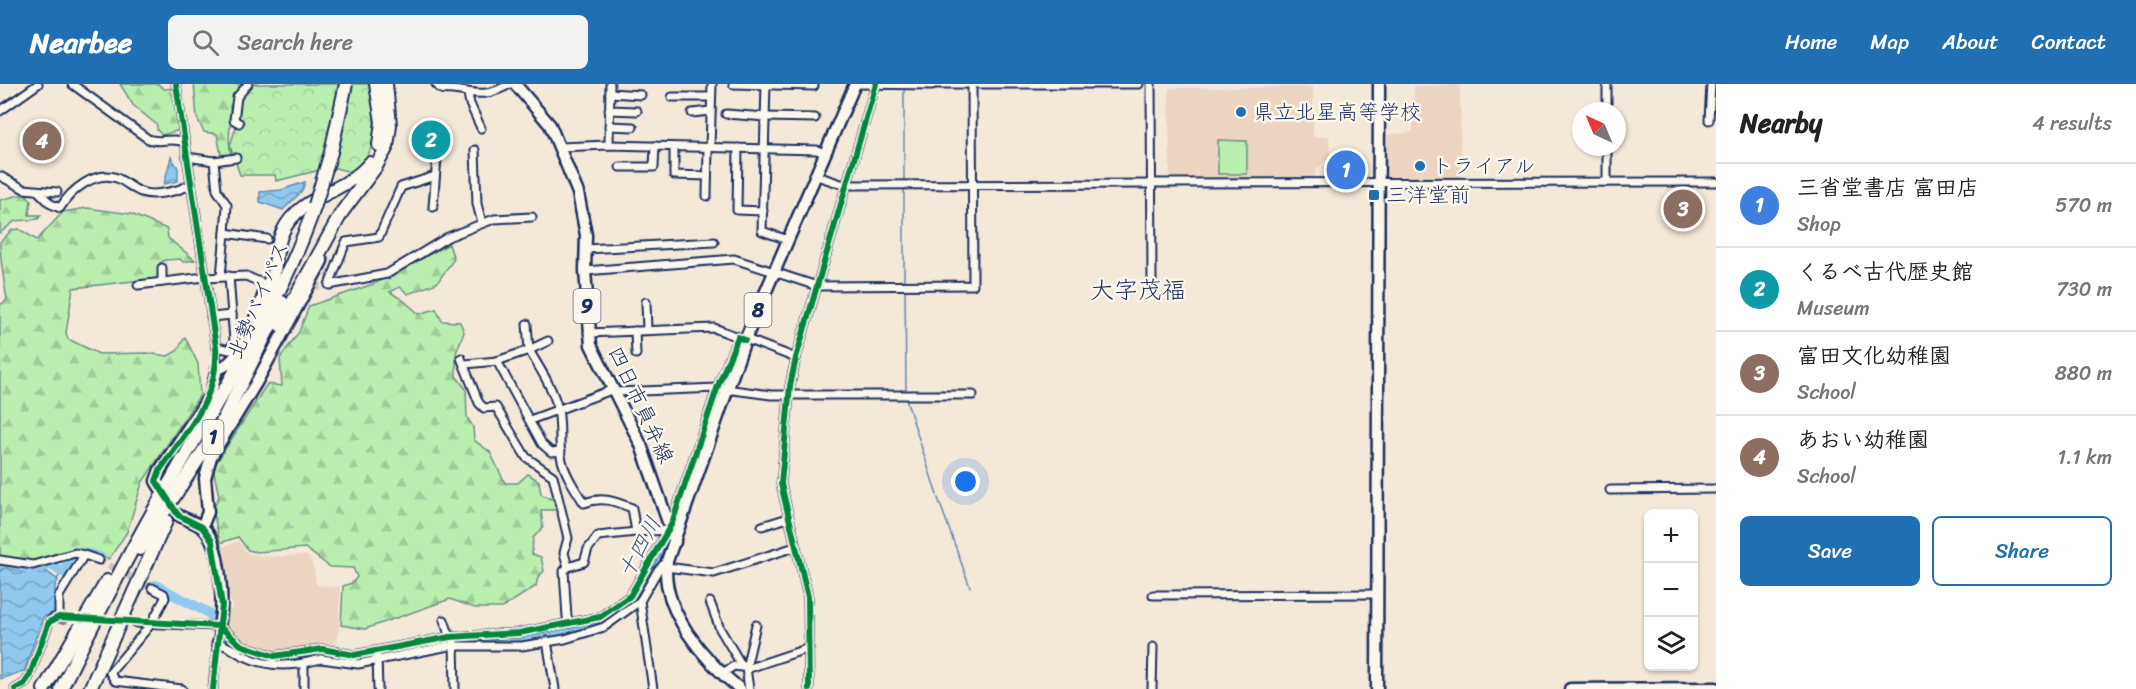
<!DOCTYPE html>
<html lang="en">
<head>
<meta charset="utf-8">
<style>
	:root { --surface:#fff; --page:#f2f2f2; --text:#222; --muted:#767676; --line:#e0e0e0; --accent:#1f6fb2 }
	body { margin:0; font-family:Sriracha,"Klee One",sans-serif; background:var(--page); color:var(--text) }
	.controls { position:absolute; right:18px; bottom:18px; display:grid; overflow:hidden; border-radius:9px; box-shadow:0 2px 4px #0004 }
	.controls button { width:54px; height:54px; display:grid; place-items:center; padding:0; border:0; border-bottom:2px solid var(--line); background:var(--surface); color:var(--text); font:30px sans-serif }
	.compass { position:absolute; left:1572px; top:18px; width:54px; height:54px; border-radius:50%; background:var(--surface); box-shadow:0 2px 4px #0004; rotate:316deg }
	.you { position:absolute; left:966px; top:398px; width:21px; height:21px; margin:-15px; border:4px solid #fff; border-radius:50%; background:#1a73e8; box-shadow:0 0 0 9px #1a73e833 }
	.badge { display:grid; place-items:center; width:39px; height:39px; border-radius:50%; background:var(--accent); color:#fff; font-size:20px; font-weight:700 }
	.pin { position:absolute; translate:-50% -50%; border:3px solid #fff; box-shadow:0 2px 6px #0006 }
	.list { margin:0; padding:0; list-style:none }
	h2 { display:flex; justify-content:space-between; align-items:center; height:78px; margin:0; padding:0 24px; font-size:26px }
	h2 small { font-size:20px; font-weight:400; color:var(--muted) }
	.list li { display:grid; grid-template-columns:39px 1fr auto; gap:18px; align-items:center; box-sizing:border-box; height:84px; padding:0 24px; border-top:2px solid var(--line) }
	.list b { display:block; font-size:22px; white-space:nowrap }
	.list p { margin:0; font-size:20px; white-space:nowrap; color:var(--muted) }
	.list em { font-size:20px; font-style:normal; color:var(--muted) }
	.actions { display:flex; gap:12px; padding:18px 24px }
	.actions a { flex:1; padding:14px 0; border:2px solid var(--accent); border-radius:9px; text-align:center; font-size:21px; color:var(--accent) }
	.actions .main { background:var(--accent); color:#fff }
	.icon { flex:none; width:33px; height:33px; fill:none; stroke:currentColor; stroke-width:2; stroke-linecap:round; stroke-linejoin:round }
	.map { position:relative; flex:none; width:1716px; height:605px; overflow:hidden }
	header { display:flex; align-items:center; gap:36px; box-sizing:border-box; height:84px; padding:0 30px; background:var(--accent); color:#fff }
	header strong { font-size:28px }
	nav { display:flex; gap:33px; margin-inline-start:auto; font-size:21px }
	.search { width:420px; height:54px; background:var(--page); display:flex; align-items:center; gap:15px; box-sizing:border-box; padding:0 21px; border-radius:9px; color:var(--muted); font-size:22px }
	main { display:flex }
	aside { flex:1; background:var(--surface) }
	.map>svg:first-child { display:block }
	.built { fill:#ecd5c2 }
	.grass { fill:#baeeaf; stroke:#6a8e86; stroke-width:1.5 }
	.forest { fill:url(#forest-firs); stroke:#6a8e86; stroke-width:1.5 }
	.park { fill:url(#park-crowns); stroke:#6a8e86; stroke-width:1.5 }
	.water { fill:url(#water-waves); stroke:#618bb5; stroke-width:1.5 }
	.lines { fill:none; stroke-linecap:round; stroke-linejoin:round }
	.stream { stroke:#618bb5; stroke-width:1.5 }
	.river { stroke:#90c9ef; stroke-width:10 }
	.street-tunnel { stroke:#c9c3c0; stroke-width:7; stroke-dasharray:7 3.5; stroke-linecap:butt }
	.street-casing { stroke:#1b2f5e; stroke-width:11 }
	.secondary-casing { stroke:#1b2f5e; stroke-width:15 }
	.primary-casing { stroke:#1b2f5e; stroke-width:15 }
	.highway-casing { stroke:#1b2f5e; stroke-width:16 }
	.street { stroke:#fbf7ec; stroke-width:7 }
	.secondary { stroke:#fbf7ec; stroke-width:10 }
	.primary { stroke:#fbf7ec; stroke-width:10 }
	.highway { stroke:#fbf7ec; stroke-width:12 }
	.highway-bridge-casing { stroke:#1b2f5e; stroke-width:16; stroke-linecap:butt }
	.highway-bridge { stroke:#fbf7ec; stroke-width:12 }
	.cycleway-casing { stroke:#fbf7ec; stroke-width:10 }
	.cycleway { stroke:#00873e; stroke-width:6 }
	.poi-dot { fill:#1f6fb2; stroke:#fbf7ec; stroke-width:2 }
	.labels { text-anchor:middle; stroke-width:5; stroke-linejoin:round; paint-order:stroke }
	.shield { fill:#fbf7ec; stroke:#5e6b89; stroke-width:1.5 }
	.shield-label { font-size:20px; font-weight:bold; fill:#1b2f5e }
	.poi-label { font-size:21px; fill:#1b2f5e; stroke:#fbf7ec; text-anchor:start }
	.street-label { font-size:21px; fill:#1b2f5e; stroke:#fbf7ec }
	.water-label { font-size:22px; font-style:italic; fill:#385682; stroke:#fbf7ec }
	.quarter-label { font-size:24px; fill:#1b2f5e; stroke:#fbf7ec }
</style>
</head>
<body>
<header>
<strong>Nearbee</strong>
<div class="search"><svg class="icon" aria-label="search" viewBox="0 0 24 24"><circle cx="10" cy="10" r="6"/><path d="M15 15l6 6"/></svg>Search here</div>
<nav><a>Home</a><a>Map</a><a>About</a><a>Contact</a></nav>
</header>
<main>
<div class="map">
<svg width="1716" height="605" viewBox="0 0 1716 605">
	<defs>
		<pattern id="forest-firs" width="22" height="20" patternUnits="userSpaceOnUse" patternTransform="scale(1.5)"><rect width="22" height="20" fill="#baeeaf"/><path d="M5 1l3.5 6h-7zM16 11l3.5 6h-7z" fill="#9fcc99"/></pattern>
		<pattern id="park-crowns" width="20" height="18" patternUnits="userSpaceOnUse" patternTransform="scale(1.5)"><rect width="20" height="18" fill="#baeeaf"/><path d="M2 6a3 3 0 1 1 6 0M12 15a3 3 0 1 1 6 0" fill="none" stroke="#9fcc99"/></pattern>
		<pattern id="water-waves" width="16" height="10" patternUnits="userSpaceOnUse" patternTransform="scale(1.5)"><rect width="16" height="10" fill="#90c9ef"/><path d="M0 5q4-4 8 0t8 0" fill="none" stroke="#75a4c5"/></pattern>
	</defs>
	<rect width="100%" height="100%" fill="#f4e8d9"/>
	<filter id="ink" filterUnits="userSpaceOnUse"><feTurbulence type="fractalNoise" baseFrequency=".0167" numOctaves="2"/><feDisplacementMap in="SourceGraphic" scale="12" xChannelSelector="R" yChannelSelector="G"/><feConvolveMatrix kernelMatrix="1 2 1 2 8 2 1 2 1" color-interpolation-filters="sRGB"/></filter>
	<g filter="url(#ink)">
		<g class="built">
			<path d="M 1460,1 L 1461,96 L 1386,95 L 1387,51 L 1413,48 L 1414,2 Z"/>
			<path d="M 1313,3 L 1313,53 L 1329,52 L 1330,77 L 1324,77 L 1315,88 L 1315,97 L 1170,97 L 1169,4 Z"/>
			<path d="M 239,457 L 247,469 L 267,473 L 304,471 L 309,473 L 314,485 L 316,501 L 340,503 L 339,544 L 335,564 L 314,563 L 274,569 L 250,562 L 232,551 L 223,539 L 233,522 L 222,492 L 218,465 Z"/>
		</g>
		<path class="grass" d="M 1218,56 L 1247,57 L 1247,90 L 1218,90 Z"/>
		<g class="forest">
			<path d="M 120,0 L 158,0 L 164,5 L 174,4 L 180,46 L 162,51 L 157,46 L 157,41 L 133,21 Z"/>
			<path d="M 194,0 L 245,0 L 230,22 C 232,40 226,56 232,74 L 219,74 L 221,70 L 217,50 L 204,48 L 197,34 Z"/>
			<path d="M 19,111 L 27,111 L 31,116 L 29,131 L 41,131 L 38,135 L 15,137 L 0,149 L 0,116 Z"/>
			<path d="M 87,124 L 131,130 L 167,145 L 168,154 L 195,176 L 183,178 L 180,175 L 165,176 L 160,179 L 159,194 L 73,204 L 66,249 L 68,255 L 99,270 L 147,269 L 168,272 L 177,267 L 185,253 L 198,280 L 200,311 L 142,399 L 127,448 L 109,475 C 74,455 67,476 32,478 C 21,479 12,472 0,473 L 0,221 L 7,216 C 4,196 0,178 0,158 L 12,146 L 19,145 L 37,156 L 63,128 Z"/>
			<path d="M 449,160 L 454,175 L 437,199 L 408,210 L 400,203 L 390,208 L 403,216 L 419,230 L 436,225 L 442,237 L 460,238 L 464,248 L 456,269 L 456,292 L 466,305 L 467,333 L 473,343 L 474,356 L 490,368 L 505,399 L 518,399 L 528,390 L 539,397 L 541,410 L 556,417 L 559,426 L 541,426 L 543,443 L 533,454 L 532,470 L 541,473 L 544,487 L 538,493 L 536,502 L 502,524 L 475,524 L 450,515 L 365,545 L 341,541 L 343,502 L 352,499 L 357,493 L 353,484 L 330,483 L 305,464 L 257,468 L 248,466 L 238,453 L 220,459 L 213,426 L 219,412 L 213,384 L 267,300 L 282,302 L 280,274 L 299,248 L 309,222 L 376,199 Z"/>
		</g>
		<path class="park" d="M 252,0 L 369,0 C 376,32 381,65 354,89 L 332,83 L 276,97 L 275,91 L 240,91 L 230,62 L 238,36 L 240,11 Z"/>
		<g class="water">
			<path d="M 171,73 L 178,84 L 178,97 L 164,100 Z"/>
			<path d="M 305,98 L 302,107 L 283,126 L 260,118 L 260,108 L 281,106 Z"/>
			<path d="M 5,483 L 25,489 L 46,487 L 58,496 L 55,502 L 55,529 L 43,533 L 24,587 L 0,595 L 0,486 Z"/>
		</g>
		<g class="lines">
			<g class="stream">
				<path d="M 904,98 L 904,4"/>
				<path d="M 904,104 L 904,198"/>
				<path d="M 905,204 L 906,307"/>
				<path d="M 906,315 L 937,411"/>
				<path d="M 938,414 L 970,503"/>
				<path d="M 57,495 L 62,488"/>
			</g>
			<g class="river">
				<path d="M 689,400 L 736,268"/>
				<path d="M 84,469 L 100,473"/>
				<path d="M 0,480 L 6,478 L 29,485 L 51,481 L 62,488 L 67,480 L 80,472"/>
				<path d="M 155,501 L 207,528 L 212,533"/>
				<path d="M 225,556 L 248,569 L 276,577 L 321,570 L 354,576 L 451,557 L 526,554 L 580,544 L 599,539 L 632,516 L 674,443"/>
			</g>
			<g class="street-tunnel">
				<path d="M 282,201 L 322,202"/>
				<path d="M 99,476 L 152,504"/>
				<path d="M 65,534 L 136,539"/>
			</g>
			<defs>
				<g id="street">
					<path d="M 72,0 L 148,55 C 161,60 173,52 185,59"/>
					<path d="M 176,0 L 216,263 L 217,285"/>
					<path d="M 436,0 C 442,8 443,5 453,6 C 479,9 485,14 510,0"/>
					<path d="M 733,0 L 814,2"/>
					<path d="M 766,0 L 762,147 L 788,156"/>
					<path d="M 855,0 L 932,1"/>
					<path d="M 932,0 L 1139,0"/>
					<path d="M 1151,0 L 1152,201"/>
					<path d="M 1607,0 L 1607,27"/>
					<path d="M 610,9 L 641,11"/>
					<path d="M 468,10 L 470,20 L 481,44"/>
					<path d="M 672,13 L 711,13"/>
					<path d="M 609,26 L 637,27"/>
					<path d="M 0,27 L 38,0"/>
					<path d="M 692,29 L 711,27"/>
					<path d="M 726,30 L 766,33"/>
					<path d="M 766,33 L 815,34"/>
					<path d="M 1709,36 L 1711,0"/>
					<path d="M 239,39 L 234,36 L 237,13 L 248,0"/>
					<path d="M 609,42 L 633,43"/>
					<path d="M 609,61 L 610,0"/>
					<path d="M 560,63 L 609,61 L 817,66 L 824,69"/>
					<path d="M 674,63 L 674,91 L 707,92"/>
					<path d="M 1607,63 L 1607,98"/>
					<path d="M 710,64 L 712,0"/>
					<path d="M 738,64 L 737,126 L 763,127"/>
					<path d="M 475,66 L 477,120 L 482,139"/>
					<path d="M 187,73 L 214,77 L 236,74"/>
					<path d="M 214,77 L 217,106 L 227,121 L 225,149"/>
					<path d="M 620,83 L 654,83 L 655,62"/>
					<path d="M 814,91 L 847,102"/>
					<path d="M 0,92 L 24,105 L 57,108"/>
					<path d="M 435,92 L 401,103 L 379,153 L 346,158 L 329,201 L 387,190 L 448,153 L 494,135 L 532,133"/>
					<path d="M 1152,99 L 1716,98"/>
					<path d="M 847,101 L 1152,100"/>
					<path d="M 38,107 L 51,120 L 60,124 C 71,106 95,86 117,94 C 126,98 133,105 141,108 C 154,113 180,107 191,100"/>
					<path d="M 707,112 L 708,64"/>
					<path d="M 433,123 L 437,73"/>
					<path d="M 586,165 L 714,158"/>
					<path d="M 585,187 L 734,175 L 817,202 L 973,201 L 972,1"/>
					<path d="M 221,192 L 225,149 L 267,155"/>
					<path d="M 205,194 L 246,192 L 264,200"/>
					<path d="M 162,198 L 162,184"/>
					<path d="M 138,201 L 205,193"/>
					<path d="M 646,218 L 647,246"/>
					<path d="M 211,233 L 232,231"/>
					<path d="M 527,240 L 529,266 L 548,257"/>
					<path d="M 635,247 L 636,270"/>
					<path d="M 588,249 L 714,244 L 738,253"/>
					<path d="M 746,255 L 796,274"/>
					<path d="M 216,263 L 230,266 L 234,257 L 229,192"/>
					<path d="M 461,274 L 479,319 L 484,324 L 496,323 L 526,373 L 553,392 L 568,454 L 564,469 L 568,483 L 564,487 L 567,533 L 570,539"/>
					<path d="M 465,280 L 497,277"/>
					<path d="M 616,308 L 718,304 L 771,311 L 973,311"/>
					<path d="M 530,336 L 614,305"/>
					<path d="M 561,367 L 551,368 L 542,360 L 497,277 L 529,266 C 540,285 553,304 558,325 C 561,341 559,357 561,372 C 564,389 575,405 584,419 C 602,412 614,417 632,424 L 636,448 L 667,446"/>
					<path d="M 1610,406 L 1716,405"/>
					<path d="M 762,442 L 788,434"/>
					<path d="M 84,471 L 99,476"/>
					<path d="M 0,476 L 33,481 L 75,469 L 84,471 L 59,512 L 59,533"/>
					<path d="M 568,483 L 584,478 L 588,465 L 598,452 L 636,448"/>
					<path d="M 666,483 L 714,489 L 795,463"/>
					<path d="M 152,504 L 164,510 L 165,514 L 151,540 L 110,589 L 115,597 L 182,605"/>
					<path d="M 1153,511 L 1378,510"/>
					<path d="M 710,518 L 720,545 L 742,582"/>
					<path d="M 444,536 L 450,553"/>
					<path d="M 136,539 L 219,542 L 241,561 L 274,572 L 322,565 L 354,571 L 450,553 L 519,549 L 600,533 L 630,512 L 672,439 L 719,299 L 738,253 L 745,256"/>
					<path d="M 547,557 L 555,605"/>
					<path d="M 454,558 L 455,605"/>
					<path d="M 216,559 C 226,560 233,566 242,571 C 263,581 281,583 304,579 L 304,605"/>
					<path d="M 377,573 L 378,605"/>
					<path d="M 304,579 L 321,575 L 358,580 L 449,562 L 522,562 L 565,555 L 604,543 L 640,517"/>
					<path d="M 721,590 L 734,582 L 749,584 L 809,564"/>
					<path d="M 15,605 L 24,600 L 29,593 L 49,538 L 53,534 L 65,534"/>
					<path d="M 213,605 L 219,542"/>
					<path d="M 653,605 L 640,517 L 658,486 L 667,477"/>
					<path d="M 749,605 L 746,584 L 756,541"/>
					<path d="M 809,605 L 808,513 L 781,400 L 790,302 L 796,274 L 876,0"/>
					<path d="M 1152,605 L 1153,563"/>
				</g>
				<g id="secondary">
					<path d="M 160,404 L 156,397 L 160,386 L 211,310 L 217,285 C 244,279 259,223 268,198"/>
					<path d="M 178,431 C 186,436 196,438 203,444 C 221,459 224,520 219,542"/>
					<path d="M 202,443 L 208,428 L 205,394 L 211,373 L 256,299 L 322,177"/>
					<path d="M 1377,605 L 1379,0"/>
				</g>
				<g id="primary">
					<path d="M 515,0 L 550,41 L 578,109 L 586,151 L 585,187 L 591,261 L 641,361 L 675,458"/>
					<path d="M 740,605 C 706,578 659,525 667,477 L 745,256 L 855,0"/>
					<path d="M 1570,605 L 1716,604"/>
				</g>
				<g id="highway">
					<path d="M 376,0 L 382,38 L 379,61"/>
					<path d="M 269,216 C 276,194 273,168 283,147 C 300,111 346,109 370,79"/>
					<path d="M 280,241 L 342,128 L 375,84 L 387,63 L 390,41 L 386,0"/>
					<path d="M 140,465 L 221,340 L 282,218"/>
					<path d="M 44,605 L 107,497"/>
					<path d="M 61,605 C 96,533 133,461 174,391 C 225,303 282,218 315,121"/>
					<path d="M 90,605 L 166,437"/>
				</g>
			</defs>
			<use href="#street" class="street-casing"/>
			<use href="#secondary" class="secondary-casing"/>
			<use href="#primary" class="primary-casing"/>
			<use href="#highway" class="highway-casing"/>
			<use href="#street" class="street"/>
			<use href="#secondary" class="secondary"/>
			<use href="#primary" class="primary"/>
			<use href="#highway" class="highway"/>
			<defs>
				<path id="highway-bridge" d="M 315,121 L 331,68 L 346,0"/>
			</defs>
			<use href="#highway-bridge" class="highway-bridge-casing"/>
			<use href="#highway-bridge" class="highway-bridge"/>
			<defs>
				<g id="cycleway">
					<path d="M 176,0 L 216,263 C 219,314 187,346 160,386 L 156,397 L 178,431 L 202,443 L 212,457 L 222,521 L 213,605"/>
					<path d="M 15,605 L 24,600 L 29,593 L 49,538 L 59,533 L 219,542 L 241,561 L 274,572 L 322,565 L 354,571 L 450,553 L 519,549 L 600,533 L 630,512 L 672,439 L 719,299 L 738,253 L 745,256"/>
					<path d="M 809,605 L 808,513 L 781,400 L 790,302 L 796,274 L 876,0"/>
				</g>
			</defs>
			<use href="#cycleway" class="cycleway-casing"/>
			<use href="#cycleway" class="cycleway"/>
		</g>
	</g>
	<g class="poi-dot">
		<circle cx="1241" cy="28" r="6"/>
		<circle cx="1420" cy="82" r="6"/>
		<rect x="1368" y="105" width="12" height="12" rx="3"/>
	</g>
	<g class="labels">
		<g class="shield">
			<rect x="573.5" y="205" width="27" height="34" rx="4.5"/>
			<rect x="744.5" y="209" width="27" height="34" rx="4.5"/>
			<rect x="202.5" y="336" width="21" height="34" rx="4.5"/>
		</g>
		<g class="shield-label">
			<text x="587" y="229">9</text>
			<text x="758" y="233">8</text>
			<text x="213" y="360">1</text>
		</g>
		<g class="poi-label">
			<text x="1253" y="35">県立北星高等学校</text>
			<text x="1432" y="89">トライアル</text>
			<text x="1386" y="118">三洋堂前</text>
		</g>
		<g class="street-label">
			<text transform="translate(258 216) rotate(-67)" y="7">北勢バイパス</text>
			<text transform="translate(641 321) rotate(65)" y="7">四日市員弁線</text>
		</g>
		<g class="water-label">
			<text transform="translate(639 463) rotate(-62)" y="8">十四川</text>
		</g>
		<g class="quarter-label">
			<text x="1138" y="214">大字茂福</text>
		</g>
	</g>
</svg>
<div class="controls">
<button>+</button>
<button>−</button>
<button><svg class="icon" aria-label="layers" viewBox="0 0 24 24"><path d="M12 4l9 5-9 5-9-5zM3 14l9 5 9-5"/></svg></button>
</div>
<svg class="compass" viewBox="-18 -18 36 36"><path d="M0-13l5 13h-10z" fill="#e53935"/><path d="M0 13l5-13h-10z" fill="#767676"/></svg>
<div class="you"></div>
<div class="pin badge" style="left:1346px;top:86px;background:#3f7fe0">1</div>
<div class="pin badge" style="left:431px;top:56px;background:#0f9aa8">2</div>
<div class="pin badge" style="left:1683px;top:125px;background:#8d6e63">3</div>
<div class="pin badge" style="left:42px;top:57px;background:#8d6e63">4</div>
</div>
<aside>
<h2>Nearby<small>4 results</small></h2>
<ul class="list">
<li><span class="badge" style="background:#3f7fe0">1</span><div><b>三省堂書店 富田店</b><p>Shop</p></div><em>570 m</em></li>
<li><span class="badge" style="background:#0f9aa8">2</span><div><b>くるべ古代歴史館</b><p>Museum</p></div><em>730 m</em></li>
<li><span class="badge" style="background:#8d6e63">3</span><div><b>富田文化幼稚園</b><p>School</p></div><em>880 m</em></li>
<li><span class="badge" style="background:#8d6e63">4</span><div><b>あおい幼稚園</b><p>School</p></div><em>1.1 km</em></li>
</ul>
<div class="actions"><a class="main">Save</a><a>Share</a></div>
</aside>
</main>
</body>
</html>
